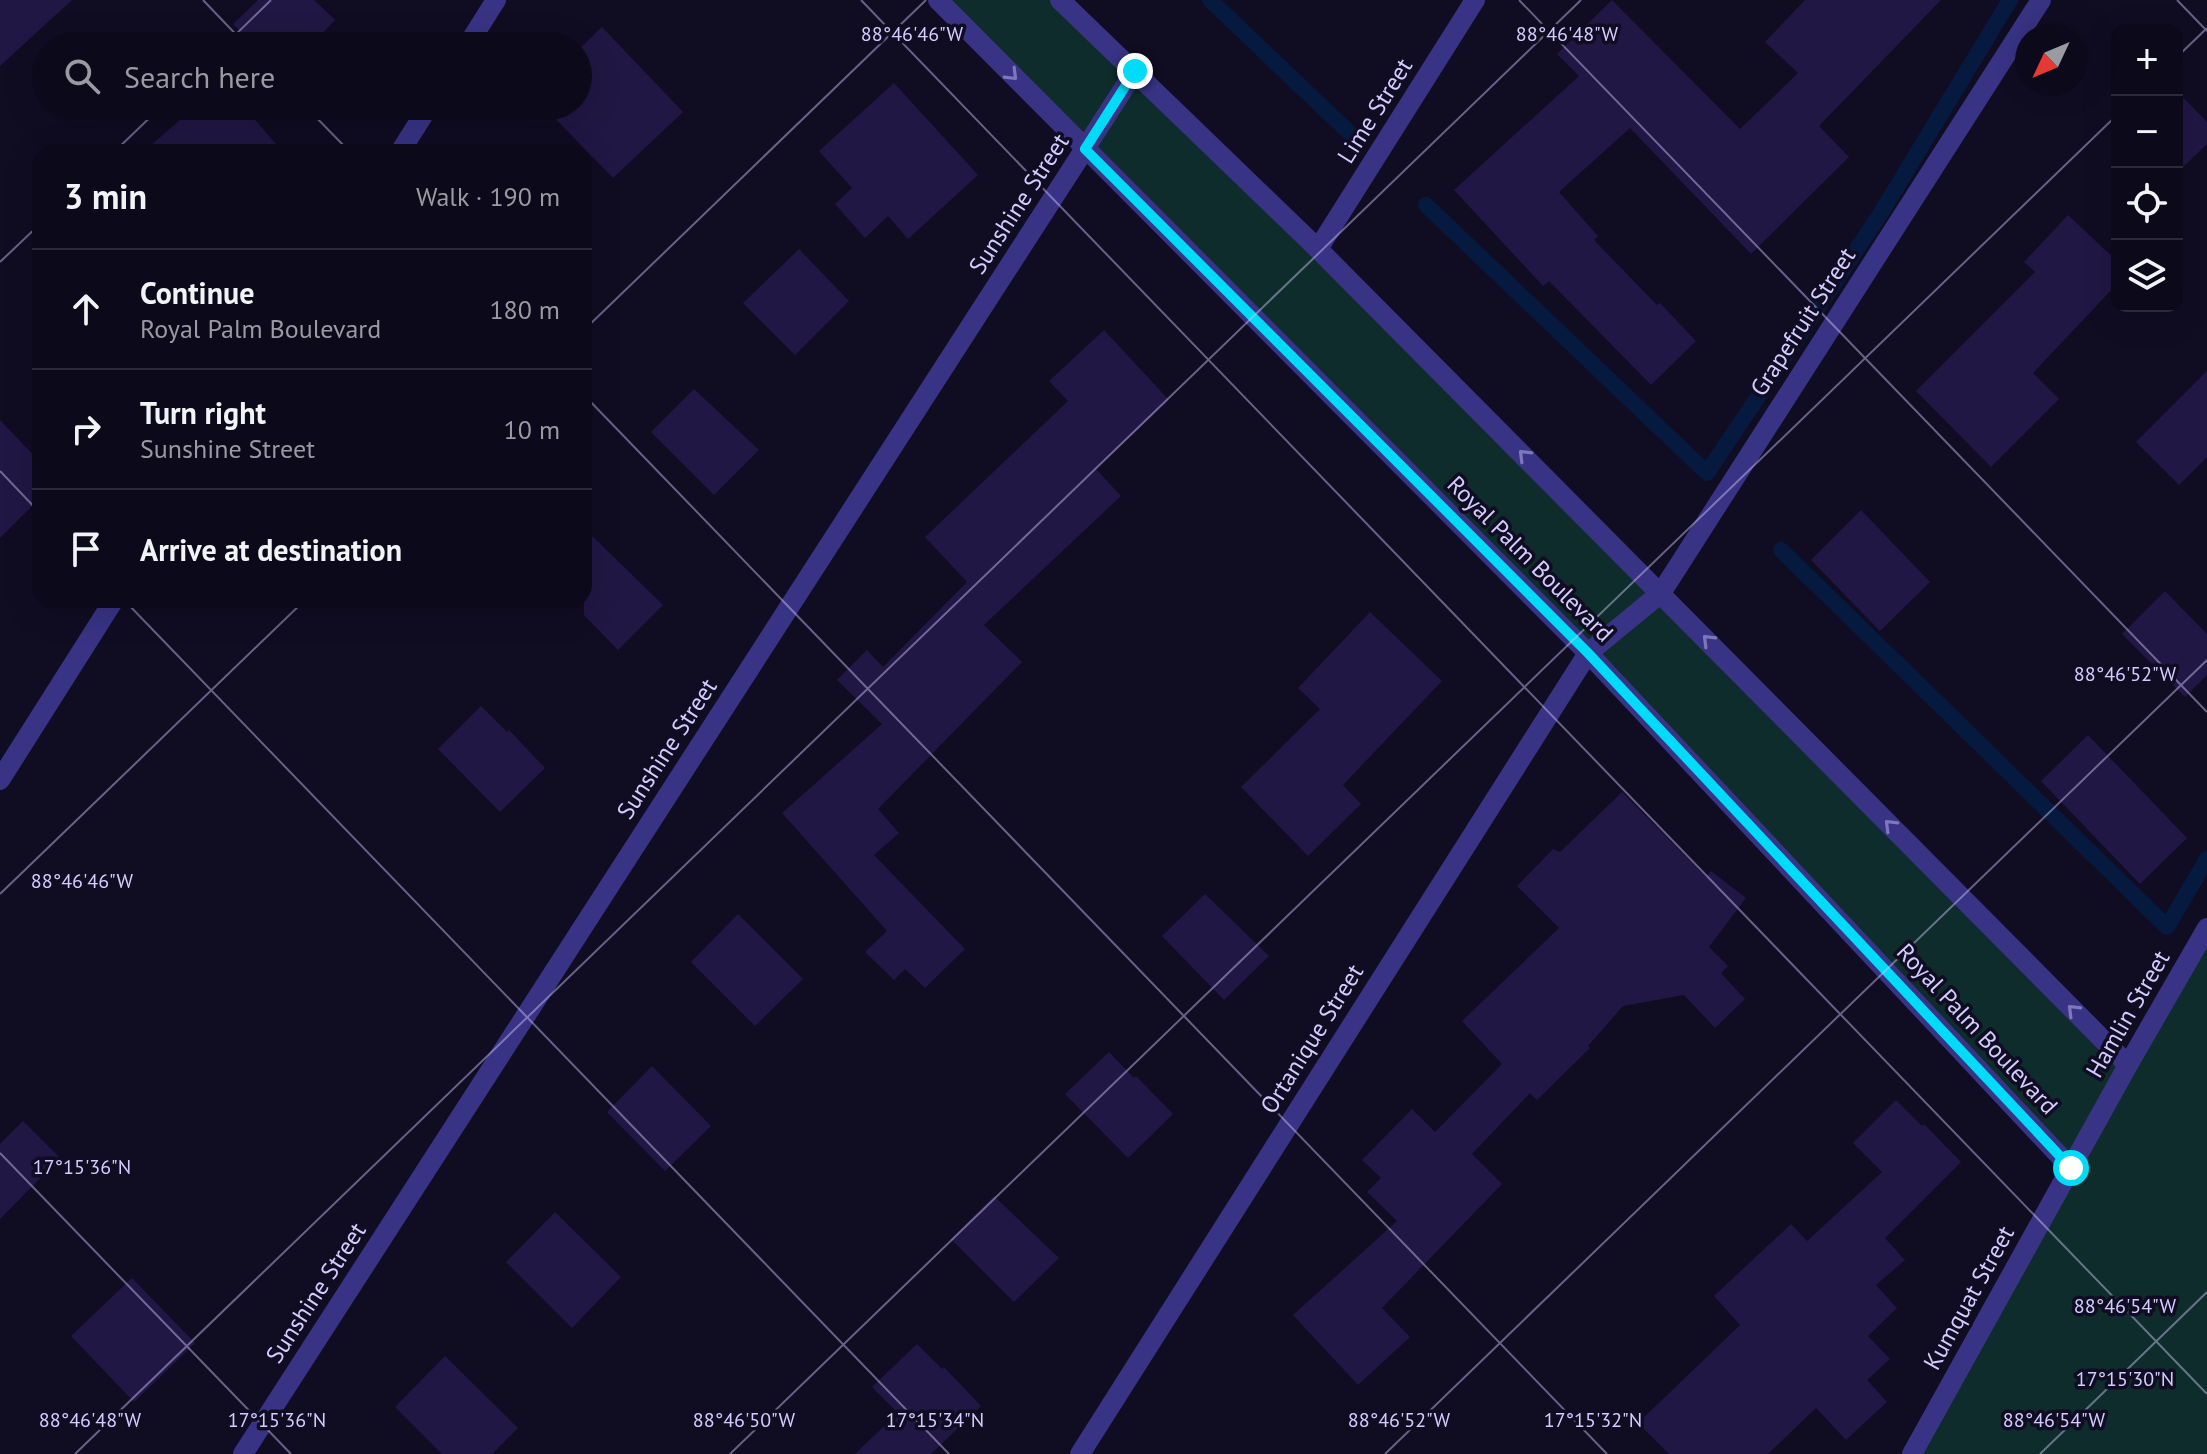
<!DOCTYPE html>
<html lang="en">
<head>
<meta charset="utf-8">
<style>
	:root { --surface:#0c091a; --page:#1a1727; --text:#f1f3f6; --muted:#9a9aa2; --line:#2c2a39 }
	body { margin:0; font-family:"PT Sans",sans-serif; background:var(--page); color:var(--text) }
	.controls { position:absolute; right:24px; top:24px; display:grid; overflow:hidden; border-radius:16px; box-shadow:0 8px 32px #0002 }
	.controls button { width:72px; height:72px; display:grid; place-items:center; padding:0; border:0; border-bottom:2px solid var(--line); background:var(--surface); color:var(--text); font:40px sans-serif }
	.compass { position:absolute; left:2015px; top:24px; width:72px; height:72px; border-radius:50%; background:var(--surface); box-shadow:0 8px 32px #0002; rotate:226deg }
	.stop { position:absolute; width:24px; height:24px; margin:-18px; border:6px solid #00dbf7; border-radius:50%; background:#fff }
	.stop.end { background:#00dbf7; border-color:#fff; box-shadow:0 2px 8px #0008 }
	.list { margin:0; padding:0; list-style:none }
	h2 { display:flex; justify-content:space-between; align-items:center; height:104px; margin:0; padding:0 32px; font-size:34px }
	h2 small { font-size:26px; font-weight:400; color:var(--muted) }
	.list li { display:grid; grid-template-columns:52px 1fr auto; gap:24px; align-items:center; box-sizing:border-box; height:120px; padding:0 32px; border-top:2px solid var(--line) }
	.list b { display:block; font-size:30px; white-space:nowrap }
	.list p { margin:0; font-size:26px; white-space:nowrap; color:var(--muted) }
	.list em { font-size:26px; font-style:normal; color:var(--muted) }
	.icon { flex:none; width:44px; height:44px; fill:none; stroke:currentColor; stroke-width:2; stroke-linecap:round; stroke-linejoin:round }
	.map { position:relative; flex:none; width:2207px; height:1454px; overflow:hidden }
	.search { position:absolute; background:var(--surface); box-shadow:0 8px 32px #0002; left:32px; top:32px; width:560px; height:88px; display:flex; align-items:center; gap:20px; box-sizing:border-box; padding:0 28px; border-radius:44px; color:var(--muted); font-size:30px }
	.panel { position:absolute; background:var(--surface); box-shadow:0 8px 32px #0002; left:32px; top:144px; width:560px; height:464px; border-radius:24px }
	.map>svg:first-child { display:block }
	.green { fill:#0e2c2b }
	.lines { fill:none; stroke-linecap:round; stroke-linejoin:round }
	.stream { stroke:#061a40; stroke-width:16 }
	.building { fill:#201744 }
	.minor { stroke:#383384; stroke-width:20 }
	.oneway { stroke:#7e78bb }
	.route { stroke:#00dbf7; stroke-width:10 }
	.ticks { fill:none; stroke:#d3ccff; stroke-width:2; stroke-opacity:0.45 }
	.labels { text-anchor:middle; stroke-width:7; stroke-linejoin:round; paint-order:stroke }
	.street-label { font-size:24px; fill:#d3ccff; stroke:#100c22 }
	.ticks-label { font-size:20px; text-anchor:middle; fill:#d3ccff; stroke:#100c22; stroke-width:7; stroke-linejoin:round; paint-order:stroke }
</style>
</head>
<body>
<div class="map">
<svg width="2207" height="1454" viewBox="0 0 2207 1454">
	<rect width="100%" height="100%" fill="#100c22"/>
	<path class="green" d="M 938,0 L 1062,0 L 2128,1065 L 2207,928 L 2207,1454 L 1909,1454 L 2071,1168 L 1588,653 Z"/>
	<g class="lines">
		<g class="stream">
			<path d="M 1210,0 L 1357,140"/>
			<path d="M 1426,205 L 1707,473 L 1879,216 L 2010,0"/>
			<path d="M 1781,550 L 2167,927 L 2207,859"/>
		</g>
	</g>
	<g class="building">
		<path d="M 0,0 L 72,0 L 0,66 Z"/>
		<path d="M 258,0 L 314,0 L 335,20 L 311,46 L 255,46 L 233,24 Z"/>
		<path d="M 1612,0 L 1740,129 L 1798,73 L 1765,42 L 1805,0 L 1941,0 L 1819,126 L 1849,157 L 1751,254 L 1630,128 L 1559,192 L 1598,236 L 1594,240 L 1657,305 L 1660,303 L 1696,341 L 1651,385 L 1549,281 L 1543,286 L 1454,190 L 1579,76 L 1557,54 Z"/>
		<path d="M 602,27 L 683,112 L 613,178 L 543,106 L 578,106 L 578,50 Z"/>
		<path d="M 894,83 L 978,175 L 908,239 L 888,216 L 865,238 L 835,204 L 852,188 L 819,151 Z"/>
		<path d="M 2177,91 L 2207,122 L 2207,144 L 2177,173 Z"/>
		<path d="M 196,106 L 243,106 L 283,152 L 143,152 Z"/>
		<path d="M 2068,215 L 2117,261 L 2117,284 L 2033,373 L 2059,399 L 1991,467 L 1916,391 L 2035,272 L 2024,262 Z"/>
		<path d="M 799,249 L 849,301 L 795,355 L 743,303 Z"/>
		<path d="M 1104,330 L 1169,400 L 1096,469 L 1121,496 L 984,625 L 1022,662 L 878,809 L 899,833 L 874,855 L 965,949 L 925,988 L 905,969 L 894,980 L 865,952 L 887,931 L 782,813 L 882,724 L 837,680 L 867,650 L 883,667 L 967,582 L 925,537 L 1068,401 L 1049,381 Z"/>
		<path d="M 2207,371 L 2207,457 L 2179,485 L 2136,442 Z"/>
		<path d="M 694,389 L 759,450 L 714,495 L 651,432 Z"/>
		<path d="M 0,420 L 40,462 L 40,498 L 0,538 Z"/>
		<path d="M 1861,510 L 1930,582 L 1880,631 L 1811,560 Z"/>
		<path d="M 584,528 L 663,605 L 618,650 L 584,615 Z"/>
		<path d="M 2165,591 L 2207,634 L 2207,675 L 2185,697 L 2122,634 Z"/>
		<path d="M 1370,612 L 1442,681 L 1343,785 L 1361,804 L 1308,856 L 1241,787 L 1320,709 L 1298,688 Z"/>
		<path d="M 481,706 L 507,732 L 509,730 L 545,768 L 500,812 L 438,749 Z"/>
		<path d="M 2088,735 L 2187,838 L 2140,884 L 2041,781 Z"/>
		<path d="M 1622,792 L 1706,877 L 1711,871 L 1746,898 L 1709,947 L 1728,966 L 1721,973 L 1745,999 L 1715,1028 L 1684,995 L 1623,1006 L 1588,1046 L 1590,1048 L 1537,1100 L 1530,1093 L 1472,1154 L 1502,1184 L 1382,1308 L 1410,1337 L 1358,1385 L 1293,1315 L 1397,1221 L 1367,1192 L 1381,1178 L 1362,1160 L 1412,1109 L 1435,1132 L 1502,1064 L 1462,1021 L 1559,928 L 1517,886 L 1553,849 L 1560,852 Z"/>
		<path d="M 1205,894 L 1269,956 L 1224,1000 L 1162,936 Z"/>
		<path d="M 738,914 L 803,979 L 755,1026 L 691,962 Z"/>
		<path d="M 1109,1052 L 1134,1078 L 1136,1076 L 1173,1114 L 1128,1158 L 1065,1094 Z"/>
		<path d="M 652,1066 L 711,1126 L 665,1171 L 607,1112 Z"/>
		<path d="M 1896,1100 L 1922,1126 L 1924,1124 L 1961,1162 L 1885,1238 L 1905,1260 L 1876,1285 L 1897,1308 L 1868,1336 L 1890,1359 L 1867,1380 L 1887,1402 L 1846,1440 L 1816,1408 L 1768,1454 L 1669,1454 L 1638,1423 L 1740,1325 L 1714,1296 L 1791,1224 L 1807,1241 L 1882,1172 L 1853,1143 Z"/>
		<path d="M 23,1121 L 60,1158 L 0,1219 L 0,1144 Z"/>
		<path d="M 994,1196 L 1059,1258 L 1014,1302 L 951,1239 Z"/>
		<path d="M 555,1212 L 621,1277 L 572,1328 L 506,1262 Z"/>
		<path d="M 132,1278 L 195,1343 L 134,1402 L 71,1336 Z"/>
		<path d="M 917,1344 L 942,1369 L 944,1367 L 981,1406 L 931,1454 L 855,1454 L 898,1413 L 872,1387 Z"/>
		<path d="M 445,1356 L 518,1428 L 492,1454 L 442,1454 L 395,1407 Z"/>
	</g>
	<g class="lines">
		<g class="minor">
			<path d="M 938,0 L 1588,653 L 2071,1168"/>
			<path d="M 1060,0 L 1318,249 L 2128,1065"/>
			<path d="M 467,46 L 496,0"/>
			<path d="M 400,152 L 429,106"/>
			<path d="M 1318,249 L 1475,0"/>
			<path d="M 0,780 L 114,600"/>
			<path d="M 243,1454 L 1135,71"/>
			<path d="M 1080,1454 L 1588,653 L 1661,593 L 2041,0"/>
			<path d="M 1912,1454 L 2128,1065 L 2207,928"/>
		</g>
	</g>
	<defs><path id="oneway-chevron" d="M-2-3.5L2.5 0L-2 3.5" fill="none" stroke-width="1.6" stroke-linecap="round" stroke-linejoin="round" transform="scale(2)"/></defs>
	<g class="oneway">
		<use href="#oneway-chevron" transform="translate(1012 75) rotate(45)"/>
		<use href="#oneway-chevron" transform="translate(1524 455) rotate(-135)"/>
		<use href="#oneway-chevron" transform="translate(1708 640) rotate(-135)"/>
		<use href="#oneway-chevron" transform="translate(1890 825) rotate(-135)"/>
		<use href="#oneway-chevron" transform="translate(2073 1010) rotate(-135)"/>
	</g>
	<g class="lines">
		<path class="route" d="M 1135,71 L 1085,149 L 1588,653 L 2071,1168"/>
	</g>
	<path class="ticks" d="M 203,0 L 247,46M 861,0 L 2207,1394M 1519,0 L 2207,712M 2177,0 L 2207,31M 224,46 L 271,0M 2177,57 L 2207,28M 305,106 L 350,152M 114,152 L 162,106M 0,262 L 40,224M 584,330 L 926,0M 584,395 L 1607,1454M 0,471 L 40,513M 124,600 L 949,1454M 0,894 L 305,600M 0,1153 L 291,1454M 75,1454 L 1581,0M 730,1454 L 2117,115M 1385,1454 L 2207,660M 2040,1454 L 2207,1292"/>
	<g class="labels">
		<g class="street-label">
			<text transform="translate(1375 111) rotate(-58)" y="8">Lime Street</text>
			<text transform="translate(1019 204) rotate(-57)" y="8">Sunshine Street</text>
			<text transform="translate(1803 322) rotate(-57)" y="8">Grapefruit Street</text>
			<text transform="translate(1530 559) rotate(45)" y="8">Royal Palm Boulevard</text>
			<text transform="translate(667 749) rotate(-57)" y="8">Sunshine Street</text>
			<text transform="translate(2128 1014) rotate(-60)" y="8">Hamlin Street</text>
			<text transform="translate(1977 1029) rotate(47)" y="8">Royal Palm Boulevard</text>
			<text transform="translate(1312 1039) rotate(-58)" y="8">Ortanique Street</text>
			<text transform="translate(316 1293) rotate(-57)" y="8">Sunshine Street</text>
			<text transform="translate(1969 1298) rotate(-61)" y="8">Kumquat Street</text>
		</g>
	</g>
	<g class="ticks-label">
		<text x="912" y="41">88°46'46"W</text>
		<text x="1567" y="41">88°46'48"W</text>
		<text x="2125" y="681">88°46'52"W</text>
		<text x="82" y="888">88°46'46"W</text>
		<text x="82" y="1174">17°15'36"N</text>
		<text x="2125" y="1313">88°46'54"W</text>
		<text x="2125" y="1386">17°15'30"N</text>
		<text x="277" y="1427">17°15'36"N</text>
		<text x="935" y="1427">17°15'34"N</text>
		<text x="1593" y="1427">17°15'32"N</text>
		<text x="90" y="1427">88°46'48"W</text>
		<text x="744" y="1427">88°46'50"W</text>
		<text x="1399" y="1427">88°46'52"W</text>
		<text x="2054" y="1427">88°46'54"W</text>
	</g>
</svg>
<div class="controls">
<button>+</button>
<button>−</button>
<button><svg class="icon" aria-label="locate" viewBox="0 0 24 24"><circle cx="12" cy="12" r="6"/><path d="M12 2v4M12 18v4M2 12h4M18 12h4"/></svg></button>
<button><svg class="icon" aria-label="layers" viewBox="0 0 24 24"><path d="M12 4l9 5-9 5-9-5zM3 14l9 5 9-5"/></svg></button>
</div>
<svg class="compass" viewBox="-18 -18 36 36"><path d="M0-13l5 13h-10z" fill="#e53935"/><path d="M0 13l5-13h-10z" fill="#9a9aa2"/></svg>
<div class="stop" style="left:2071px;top:1168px"></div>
<div class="stop end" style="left:1135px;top:71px"></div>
<div class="search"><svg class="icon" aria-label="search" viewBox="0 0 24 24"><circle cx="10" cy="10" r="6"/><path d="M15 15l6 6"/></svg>Search here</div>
<section class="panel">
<h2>3 min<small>Walk · 190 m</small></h2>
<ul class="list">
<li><svg class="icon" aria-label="ahead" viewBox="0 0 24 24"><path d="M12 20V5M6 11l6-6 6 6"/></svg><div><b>Continue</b><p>Royal Palm Boulevard</p></div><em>180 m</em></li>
<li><svg class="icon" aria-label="right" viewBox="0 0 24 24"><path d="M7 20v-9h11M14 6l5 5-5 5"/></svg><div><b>Turn right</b><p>Sunshine Street</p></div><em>10 m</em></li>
<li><svg class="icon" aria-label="arrive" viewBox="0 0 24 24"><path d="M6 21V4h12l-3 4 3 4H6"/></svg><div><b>Arrive at destination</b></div></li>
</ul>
</section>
</div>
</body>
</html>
